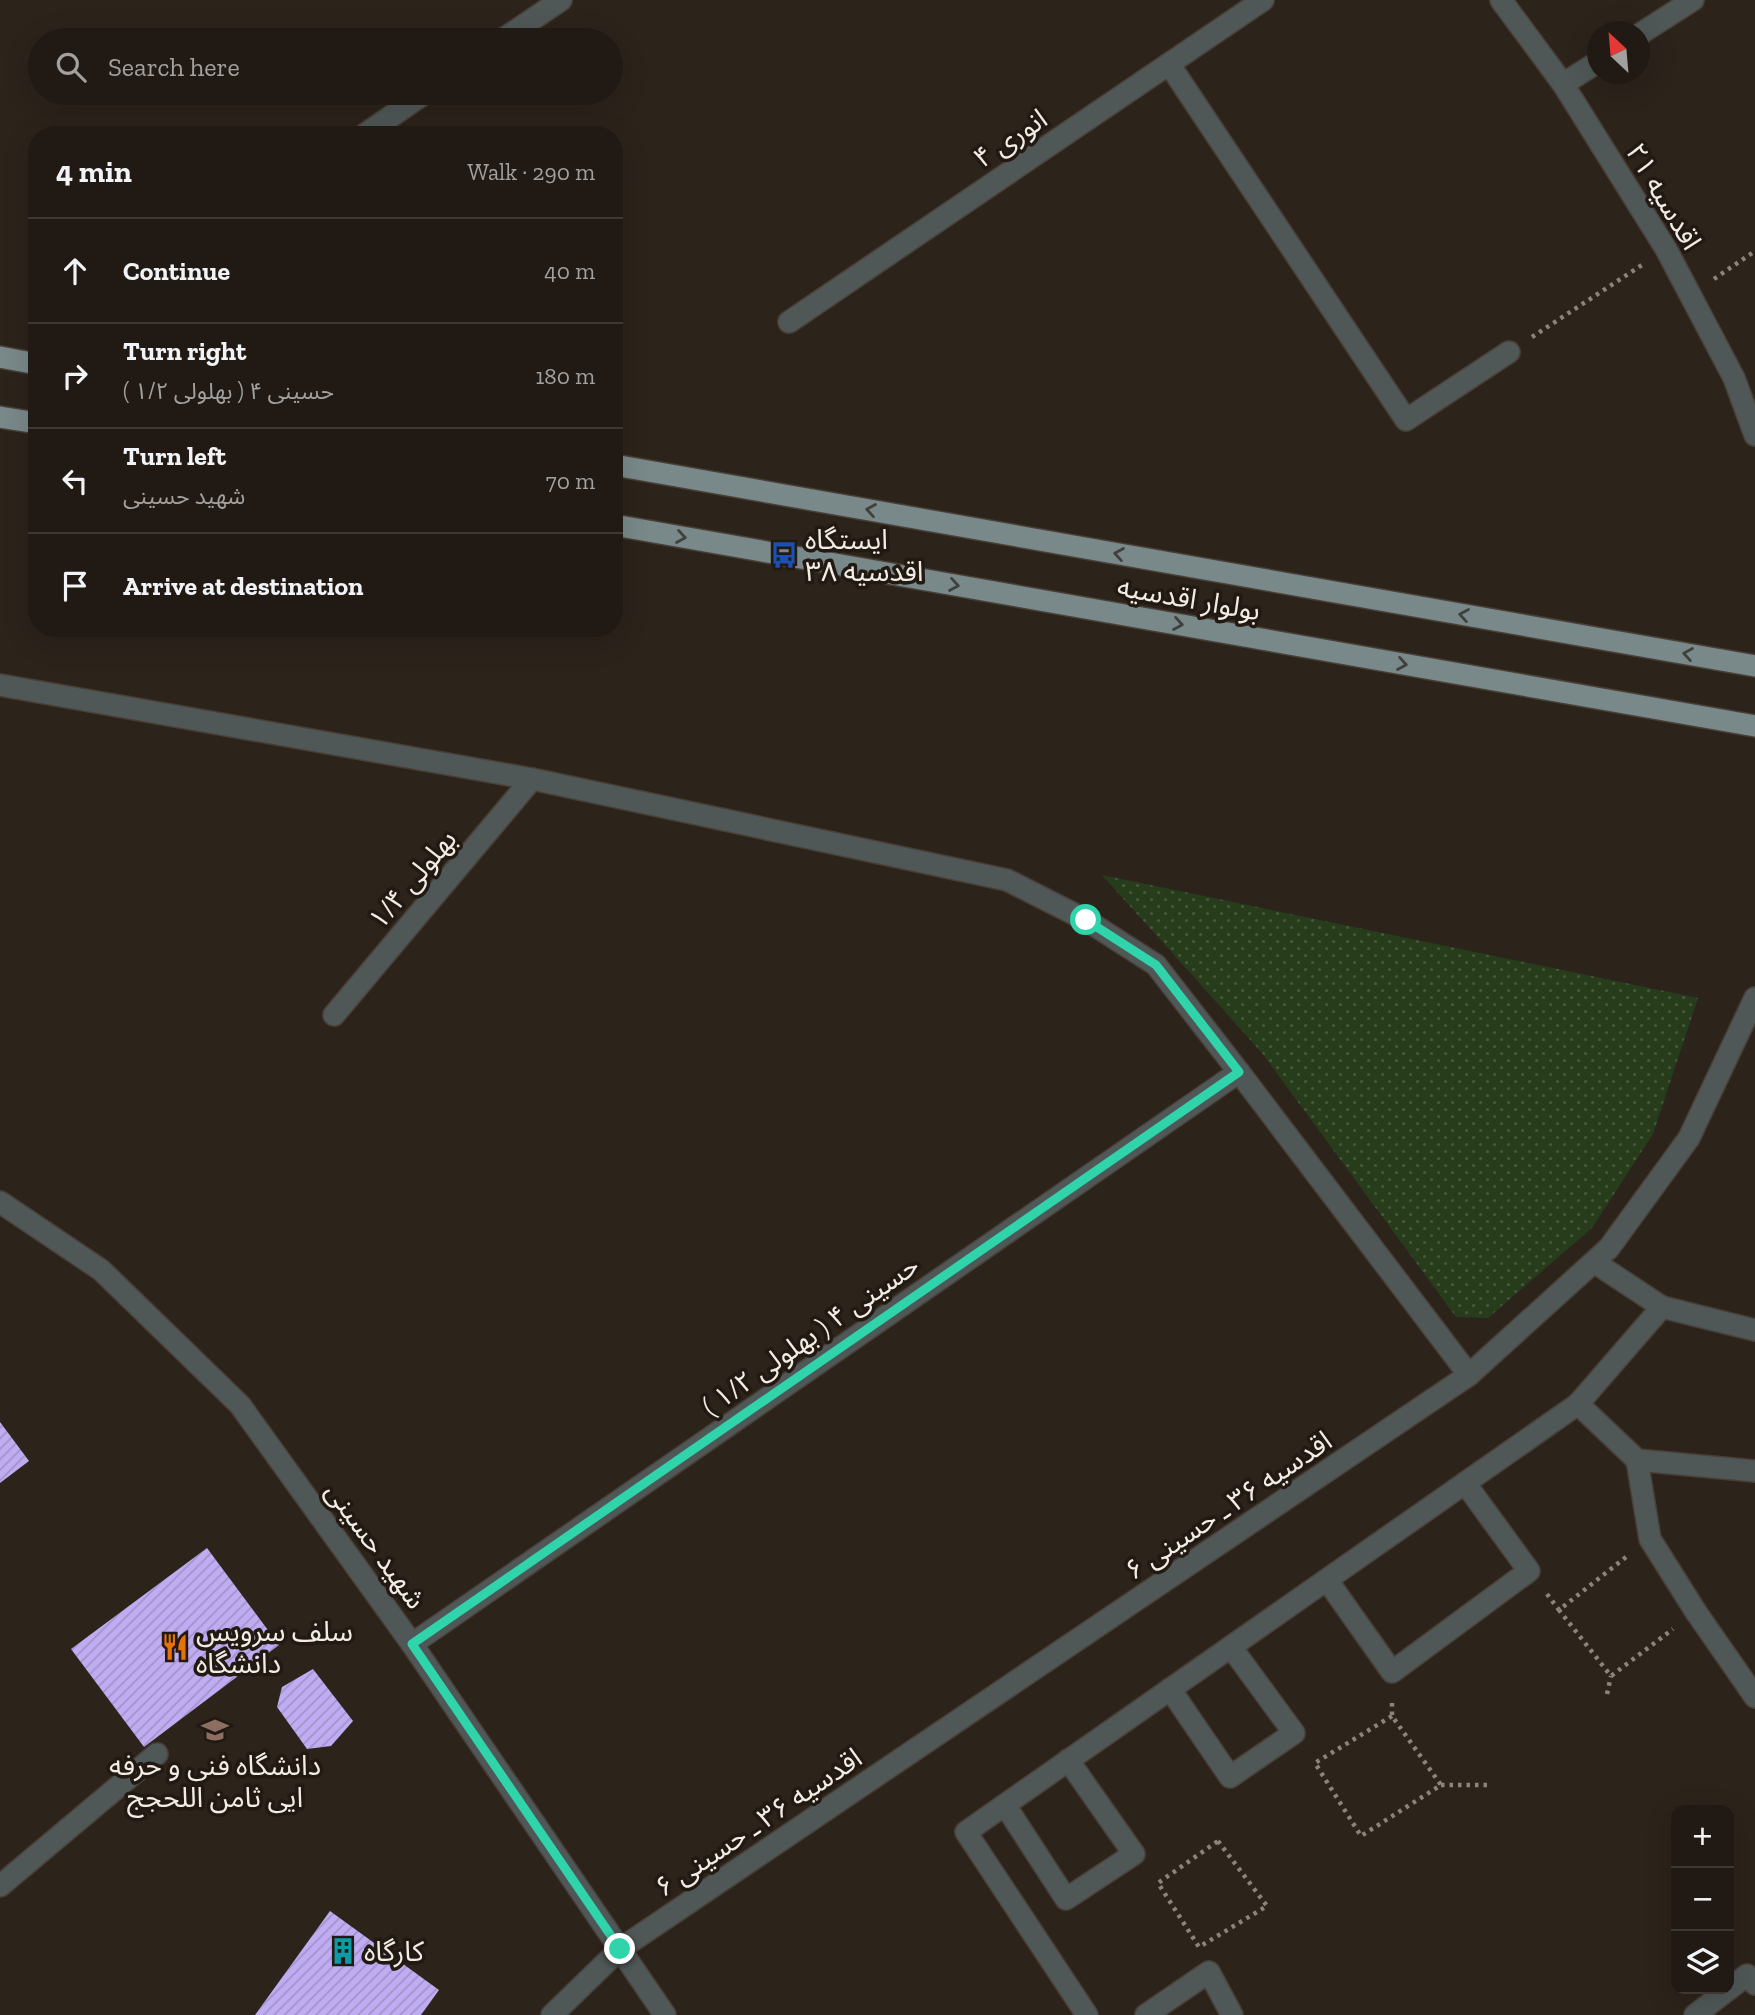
<!DOCTYPE html>
<html lang="en">
<head>
<meta charset="utf-8">
<style>
	:root { --surface:#211a14; --page:#29231d; --text:#f1f3f6; --muted:#a2a1a0; --line:#3e3834 }
	body { margin:0; font-family:"Zilla Slab","Noto Sans Arabic",serif; background:var(--page); color:var(--text) }
	.controls { position:absolute; right:21px; bottom:21px; display:grid; overflow:hidden; border-radius:14px; box-shadow:0 7px 28px #0002 }
	.controls button { width:63px; height:63px; display:grid; place-items:center; padding:0; border:0; border-bottom:2px solid var(--line); background:var(--surface); color:var(--text); font:35px sans-serif }
	.compass { position:absolute; left:1587px; top:21px; width:63px; height:63px; border-radius:50%; background:var(--surface); box-shadow:0 7px 28px #0002; rotate:334deg }
	.stop { position:absolute; width:21px; height:21px; margin:-16px; border:5px solid #2fd4aa; border-radius:50%; background:#fff }
	.stop.end { background:#2fd4aa; border-color:#fff; box-shadow:0 2px 7px #0008 }
	.list { margin:0; padding:0; list-style:none }
	h2 { display:flex; justify-content:space-between; align-items:center; height:91px; margin:0; padding:0 28px; font-size:30px }
	h2 small { font-size:23px; font-weight:400; color:var(--muted) }
	.list li { display:grid; grid-template-columns:46px 1fr auto; gap:21px; align-items:center; box-sizing:border-box; height:105px; padding:0 28px; border-top:2px solid var(--line) }
	.list b { display:block; font-size:26px; white-space:nowrap }
	.list p { margin:0; font-size:23px; white-space:nowrap; color:var(--muted) }
	.list em { font-size:23px; font-style:normal; color:var(--muted) }
	.icon { flex:none; width:38px; height:38px; fill:none; stroke:currentColor; stroke-width:2; stroke-linecap:round; stroke-linejoin:round }
	.map { position:relative; flex:none; width:1755px; height:2015px; overflow:hidden }
	.search { position:absolute; background:var(--surface); box-shadow:0 7px 28px #0002; left:28px; top:28px; width:595px; height:77px; display:flex; align-items:center; gap:18px; box-sizing:border-box; padding:0 24px; border-radius:38px; color:var(--muted); font-size:26px }
	.panel { position:absolute; background:var(--surface); box-shadow:0 7px 28px #0002; left:28px; top:126px; width:595px; height:511px; border-radius:28px }
	.map>svg:first-child { display:block }
	.park { fill:url(#park-dots) }
	.building { fill:url(#building-hatch) }
	.lines { fill:none; stroke-linecap:round; stroke-linejoin:round }
	.minor-casing { stroke:#483f37; stroke-width:24 }
	.major-casing { stroke:#483f37; stroke-width:24 }
	.path { stroke:#8b847d; stroke-width:4.5; stroke-dasharray:3.5 5; stroke-linecap:butt }
	.minor { stroke:#505757; stroke-width:21 }
	.major { stroke:#798889; stroke-width:21 }
	.oneway { stroke:#40403c }
	.route { stroke:#2fd4aa; stroke-width:9 }
	.labels { text-anchor:middle; stroke-width:7; stroke-linejoin:round; paint-order:stroke }
	.street-label { font-size:28px; fill:#f2ece6; stroke:#221a12 }
	.poi-label { font-size:28px; fill:#f2ece6; stroke:#221a12; text-anchor:start }
</style>
</head>
<body>
<div class="map">
<svg width="1755" height="2015" viewBox="0 0 1755 2015">
	<defs>
		<pattern id="park-dots" width="8" height="8" patternUnits="userSpaceOnUse" patternTransform="scale(1.75)"><rect width="8" height="8" fill="#263c1b"/><path d="M2 2h.1M6 6h.1" fill="none" stroke="#46583c" stroke-width="1.8" stroke-linecap="round"/></pattern>
		<pattern id="building-hatch" width="6" height="6" patternUnits="userSpaceOnUse" patternTransform="scale(1.75)"><rect width="6" height="6" fill="#bfacf3"/><path d="M-1 1l2-2M0 6l6-6M5 7l2-2" fill="none" stroke="#a293c8"/></pattern>
	</defs>
	<rect width="100%" height="100%" fill="#2c231b"/>
	<path class="park" d="M 1102,875 L 1698,998 L 1653,1134 L 1592,1228 L 1488,1318 L 1456,1317 L 1262,1053 Z"/>
	<g class="building">
		<path d="M 0,1422 L 29,1461 L 0,1483 Z"/>
		<path d="M 207,1548 L 279,1645 L 144,1747 L 71,1649 Z"/>
		<path d="M 313,1669 L 353,1721 L 331,1746 L 307,1749 L 277,1707 L 282,1687 Z"/>
		<path d="M 330,1911 L 439,1990 L 421,2015 L 255,2015 Z"/>
	</g>
	<g class="lines">
		<defs>
			<g id="minor">
				<path d="M 1501,0 L 1563,84 L 1666,249 L 1734,378 L 1755,435"/>
				<path d="M 1640,34 L 1693,0"/>
				<path d="M 502,40 L 561,0"/>
				<path d="M 1169,64 L 1406,420 L 1509,352"/>
				<path d="M 1563,84 L 1598,62"/>
				<path d="M 364,135 L 425,93"/>
				<path d="M 789,322 L 1263,0"/>
				<path d="M 0,685 L 532,779 L 1007,880 L 1086,920 L 1156,965 L 1239,1072 L 1469,1375"/>
				<path d="M 334,1015 L 532,779"/>
				<path d="M 0,1202 L 101,1270 L 240,1405 L 412,1644 L 665,2015"/>
				<path d="M 1662,1307 L 1755,1330"/>
				<path d="M 1578,1404 L 1637,1460 L 1755,1471"/>
				<path d="M 1637,1460 L 1650,1539 L 1696,1612 L 1755,1697"/>
				<path d="M 1327,1580 L 1392,1672 L 1529,1571 L 1465,1483"/>
				<path d="M 412,1644 L 1239,1072"/>
				<path d="M 1170,1689 L 1230,1777 L 1294,1733 L 1231,1647"/>
				<path d="M 1005,1805 L 1066,1899 L 1134,1854 L 1068,1760"/>
				<path d="M 0,1886 L 157,1754"/>
				<path d="M 1729,1989 L 1747,1975 L 1755,1984"/>
				<path d="M 552,2015 L 620,1949 L 1469,1375 L 1609,1248 L 1689,1138 L 1755,998"/>
				<path d="M 1087,2015 L 966,1832 L 1578,1404 L 1662,1307 L 1594,1262"/>
				<path d="M 1146,2015 L 1209,1972 L 1232,2015"/>
				<path d="M 1695,2015 L 1729,1989"/>
			</g>
			<g id="major">
				<path d="M 0,357 L 37,364"/>
				<path d="M 0,417 L 37,423"/>
				<path d="M 614,465 L 1755,666"/>
				<path d="M 614,525 L 1755,726"/>
			</g>
		</defs>
		<use href="#minor" class="minor-casing"/>
		<use href="#major" class="major-casing"/>
		<g class="path">
			<path d="M 1714,279 L 1755,251"/>
			<path d="M 1532,337 L 1642,265"/>
			<path d="M 1626,1557 L 1559,1610 L 1611,1676 L 1673,1629"/>
			<path d="M 1547,1594 L 1559,1610"/>
			<path d="M 1607,1694 L 1611,1676"/>
			<path d="M 1392,1716 L 1315,1763 L 1361,1836 L 1441,1785 L 1392,1716 L 1392,1698"/>
			<path d="M 1441,1785 L 1491,1785"/>
			<path d="M 1218,1841 L 1267,1906 L 1199,1947 L 1158,1883 Z"/>
		</g>
		<use href="#minor" class="minor"/>
		<use href="#major" class="major"/>
	</g>
	<defs><path id="oneway-chevron" d="M-2-3.5L2.5 0L-2 3.5" fill="none" stroke-width="1.6" stroke-linecap="round" stroke-linejoin="round" transform="scale(1.75)"/></defs>
	<g class="oneway">
		<use href="#oneway-chevron" transform="translate(871 510) rotate(-170)"/>
		<use href="#oneway-chevron" transform="translate(681 537) rotate(10)"/>
		<use href="#oneway-chevron" transform="translate(1119 554) rotate(-170)"/>
		<use href="#oneway-chevron" transform="translate(954 585) rotate(10)"/>
		<use href="#oneway-chevron" transform="translate(1464 615) rotate(-170)"/>
		<use href="#oneway-chevron" transform="translate(1178 624) rotate(10)"/>
		<use href="#oneway-chevron" transform="translate(1688 654) rotate(-170)"/>
		<use href="#oneway-chevron" transform="translate(1402 664) rotate(10)"/>
	</g>
	<g class="lines">
		<path class="route" d="M 620,1949 L 412,1644 L 1239,1072 L 1156,965 L 1086,920"/>
	</g>
	<defs>
		<symbol id="bus-bare" viewBox="-9 -9 18 18"><path d="M-5-6H5V4H4V6H2V4H-2V6H-4V4H-5ZM-3.5-4V0h7V-4ZM-3.5 1.2v1.5H-2V1.2ZM2 1.2v1.5H3.5V1.2Z" fill="#1a4fb4" stroke="#221a12" stroke-width="2.5" paint-order="stroke"/></symbol>
		<symbol id="restaurant-bare" viewBox="-9 -9 18 18"><path d="M-5-6h1v4h1v-4h1v4h1v-4h1v5L-1.5 .5V6h-2V.5L-5-1ZM5-6V6H3V1.5H1.5Q1.5-4 5-6Z" fill="#e8710a" stroke="#221a12" stroke-width="2.5" paint-order="stroke"/></symbol>
		<symbol id="university-bare" viewBox="-9 -9 18 18"><path d="M0-5L7-2L0 1L-7-2ZM-4 1L0 2.5L4 1V4Q0 6-4 4Z" fill="#8d6e63" stroke="#221a12" stroke-width="2.5" paint-order="stroke"/></symbol>
		<symbol id="building-bare" viewBox="-9 -9 18 18"><path d="M-4-6H4V6H1V3H-1V6H-4ZM-2.5-4.3h1.7v1.8h-1.7ZM.8-4.3h1.7v1.8H.8ZM-2.5-1h1.7V.8h-1.7ZM.8-1h1.7V.8H.8Z" fill="#0f9aa8" stroke="#221a12" stroke-width="2.5" paint-order="stroke"/></symbol>
	</defs>
	<g fill-rule="evenodd">
		<use href="#bus-bare" x="765" y="536" width="38" height="38"/>
		<use href="#restaurant-bare" x="156" y="1628" width="38" height="38"/>
		<use href="#university-bare" x="196" y="1711" width="38" height="38"/>
		<use href="#building-bare" x="324" y="1932" width="38" height="38"/>
	</g>
	<g class="labels">
		<g class="street-label">
			<text transform="translate(1010 138) rotate(-34)" y="10">انوری ۴</text>
			<text transform="translate(1664 196) rotate(59)" y="10">اقدسیه ۲۱</text>
			<text transform="translate(1189 598) rotate(10)" y="10">بولوار اقدسیه</text>
			<text transform="translate(412 879) rotate(-50)" y="10">بهلولی ۱/۴</text>
			<text transform="translate(810 1335) rotate(-35)" y="10">حسینی ۴ ( بهلولی ۱/۲ )</text>
			<text transform="translate(1228 1505) rotate(-34)" y="10">اقدسیه ۳۶ ـ حسینی ۶</text>
			<text transform="translate(376 1545) rotate(54)" y="10">شهید حسینی</text>
			<text transform="translate(758 1822) rotate(-34)" y="10">اقدسیه ۳۶ ـ حسینی ۶</text>
		</g>
		<g class="poi-label">
			<text x="805" y="549">ایستگاه<tspan x="805" dy="32">اقدسیه ۳۸</tspan></text>
			<text x="196" y="1641">سلف سرویس<tspan x="196" dy="32">دانشگاه</tspan></text>
			<text x="215" y="1775" text-anchor="middle">دانشگاه فنی و حرفه<tspan x="215" dy="32">ایی ثامن اللحجج</tspan></text>
			<text x="364" y="1961">کارگاه</text>
		</g>
	</g>
</svg>
<div class="controls">
<button>+</button>
<button>−</button>
<button><svg class="icon" aria-label="layers" viewBox="0 0 24 24"><path d="M12 4l9 5-9 5-9-5zM3 14l9 5 9-5"/></svg></button>
</div>
<svg class="compass" viewBox="-18 -18 36 36"><path d="M0-13l5 13h-10z" fill="#e53935"/><path d="M0 13l5-13h-10z" fill="#a2a1a0"/></svg>
<div class="stop" style="left:1086px;top:920px"></div>
<div class="stop end" style="left:620px;top:1949px"></div>
<div class="search"><svg class="icon" aria-label="search" viewBox="0 0 24 24"><circle cx="10" cy="10" r="6"/><path d="M15 15l6 6"/></svg>Search here</div>
<section class="panel">
<h2>4 min<small>Walk · 290 m</small></h2>
<ul class="list">
<li><svg class="icon" aria-label="ahead" viewBox="0 0 24 24"><path d="M12 20V5M6 11l6-6 6 6"/></svg><div><b>Continue</b></div><em>40 m</em></li>
<li><svg class="icon" aria-label="right" viewBox="0 0 24 24"><path d="M7 20v-9h11M14 6l5 5-5 5"/></svg><div><b>Turn right</b><p>حسینی ۴ ( بهلولی ۱/۲ )</p></div><em>180 m</em></li>
<li><svg class="icon" aria-label="left" viewBox="0 0 24 24"><path d="M17 20v-9H6M10 6l-5 5 5 5"/></svg><div><b>Turn left</b><p>شهید حسینی</p></div><em>70 m</em></li>
<li><svg class="icon" aria-label="arrive" viewBox="0 0 24 24"><path d="M6 21V4h12l-3 4 3 4H6"/></svg><div><b>Arrive at destination</b></div></li>
</ul>
</section>
</div>
</body>
</html>
